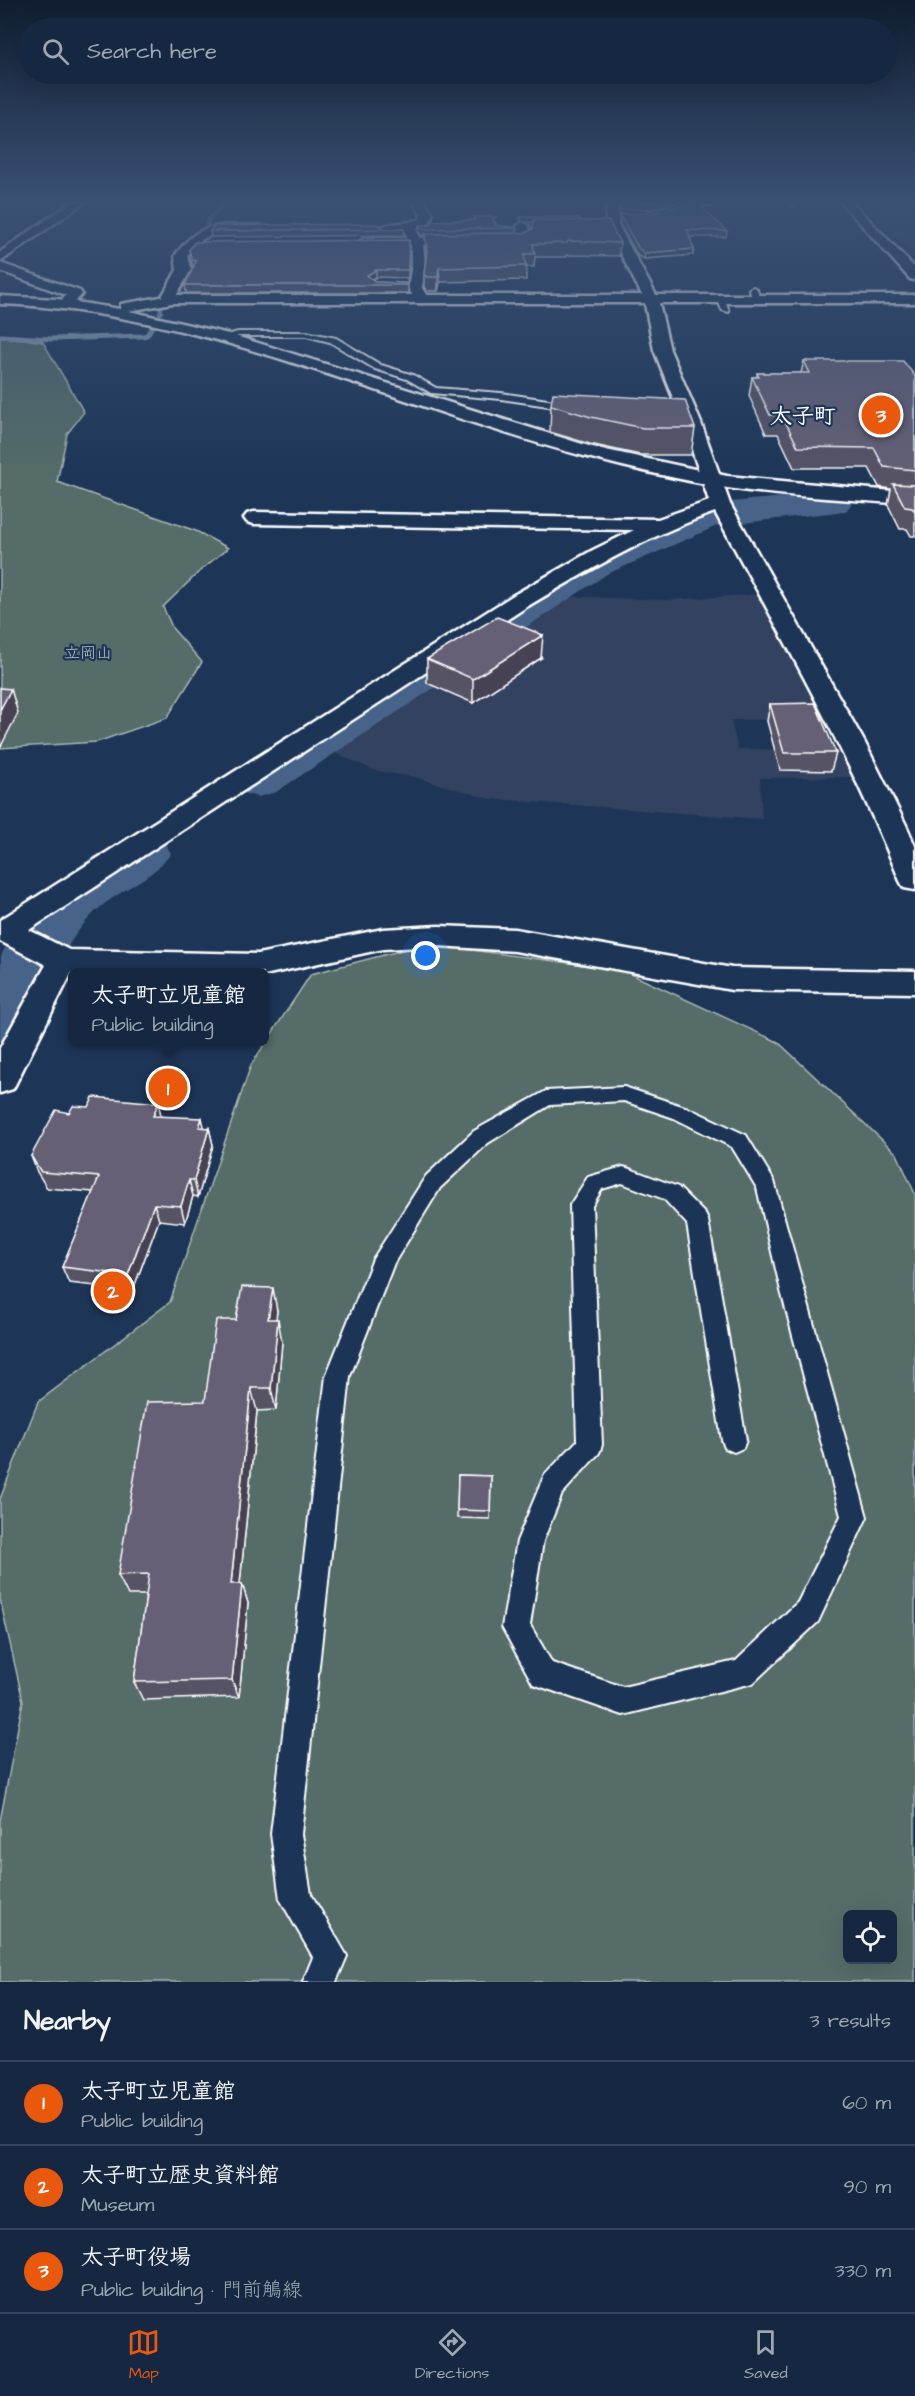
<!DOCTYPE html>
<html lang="en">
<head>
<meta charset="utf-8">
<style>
	:root { --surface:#162841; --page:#23344c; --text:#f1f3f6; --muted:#9ea6b1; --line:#35445a; --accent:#ea580c }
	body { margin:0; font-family:"Architects Daughter","Klee One",sans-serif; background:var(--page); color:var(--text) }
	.controls { position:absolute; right:18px; bottom:18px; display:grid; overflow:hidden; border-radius:9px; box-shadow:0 6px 24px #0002 }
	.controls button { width:54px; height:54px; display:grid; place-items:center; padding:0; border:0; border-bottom:2px solid var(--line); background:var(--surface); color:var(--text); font:30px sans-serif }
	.you { position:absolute; left:426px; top:956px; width:21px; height:21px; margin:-15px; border:4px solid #fff; border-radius:50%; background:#1a73e8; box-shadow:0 0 0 9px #1a73e833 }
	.badge { display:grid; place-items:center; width:39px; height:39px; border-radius:50%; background:var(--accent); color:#fff; font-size:20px; font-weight:700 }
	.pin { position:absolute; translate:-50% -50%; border:3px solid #fff; box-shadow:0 2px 6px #0006 }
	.popup { position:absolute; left:68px; top:968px; width:201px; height:78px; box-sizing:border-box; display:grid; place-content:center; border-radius:9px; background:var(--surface); filter:drop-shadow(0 2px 4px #0005); font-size:20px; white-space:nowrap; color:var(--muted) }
	.popup b { font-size:22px; color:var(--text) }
	.popup::after { content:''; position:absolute; left:50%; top:100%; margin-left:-12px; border:12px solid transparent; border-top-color:var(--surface) }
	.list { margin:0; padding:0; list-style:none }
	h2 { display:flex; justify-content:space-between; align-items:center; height:78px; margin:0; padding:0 24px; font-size:26px }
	h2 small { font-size:20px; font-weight:400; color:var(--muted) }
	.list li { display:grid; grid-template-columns:39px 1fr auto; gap:18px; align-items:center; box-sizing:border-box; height:84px; padding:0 24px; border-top:2px solid var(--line) }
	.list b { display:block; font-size:22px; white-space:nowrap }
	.list p { margin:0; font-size:20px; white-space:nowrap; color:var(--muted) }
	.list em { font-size:20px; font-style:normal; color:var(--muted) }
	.icon { flex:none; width:33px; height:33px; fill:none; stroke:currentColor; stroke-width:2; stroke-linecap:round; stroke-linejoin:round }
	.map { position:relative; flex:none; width:915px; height:1982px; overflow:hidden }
	.search { position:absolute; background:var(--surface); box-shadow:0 6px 24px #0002; left:18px; right:18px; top:18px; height:66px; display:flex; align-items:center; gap:15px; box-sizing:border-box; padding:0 21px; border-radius:33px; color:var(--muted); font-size:22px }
	.sheet { height:330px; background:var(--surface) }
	nav { display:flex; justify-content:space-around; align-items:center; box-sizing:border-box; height:84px; border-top:2px solid var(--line); background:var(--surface); font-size:16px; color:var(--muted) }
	nav a { display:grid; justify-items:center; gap:3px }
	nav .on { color:var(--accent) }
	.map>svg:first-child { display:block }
	.built { fill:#334260 }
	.green { fill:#546c68; stroke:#aab6b4; stroke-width:1.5; fill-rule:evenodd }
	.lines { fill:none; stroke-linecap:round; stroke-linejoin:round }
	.stream-far1 { stroke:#90a2b9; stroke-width:4 }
	.stream { stroke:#90a2b9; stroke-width:5 }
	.river { fill:#46648a; fill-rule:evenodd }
	.lane-casing { stroke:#fff; stroke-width:4 }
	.street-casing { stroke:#fff; stroke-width:5 }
	.secondary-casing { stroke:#fff; stroke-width:5 }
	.lane { fill:#1d3557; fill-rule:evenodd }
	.street { fill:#1d3557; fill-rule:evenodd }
	.secondary { fill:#1d3557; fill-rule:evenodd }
	.rail { stroke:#fff; stroke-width:1.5; stroke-dasharray:4 1.5; stroke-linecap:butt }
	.wall { fill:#575365; stroke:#fff; stroke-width:1.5 }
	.shaded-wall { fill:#474352; stroke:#fff; stroke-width:1.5 }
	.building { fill:#656075; stroke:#fff; stroke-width:1.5 }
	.labels { text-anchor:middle; stroke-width:4.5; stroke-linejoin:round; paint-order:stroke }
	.far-park-label { font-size:16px; fill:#bbc4c3; stroke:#1d3557 }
	.far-district-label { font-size:22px; font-weight:bold; fill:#fff; stroke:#1d3557 }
</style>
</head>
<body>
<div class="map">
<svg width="915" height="1982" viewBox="0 0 915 1982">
	<rect width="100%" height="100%" fill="#1d3557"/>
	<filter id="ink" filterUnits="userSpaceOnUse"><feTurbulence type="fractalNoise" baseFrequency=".0167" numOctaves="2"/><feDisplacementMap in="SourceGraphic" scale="12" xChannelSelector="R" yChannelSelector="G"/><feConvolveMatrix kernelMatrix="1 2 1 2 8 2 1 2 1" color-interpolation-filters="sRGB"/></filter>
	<g filter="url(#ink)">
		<g class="built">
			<path d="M 864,202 L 915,202 L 915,257 Z"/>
			<path d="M 763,594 L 821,710 L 798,719 L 731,720 L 738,749 L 840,750 L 854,777 L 760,778 L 762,819 L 490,799 L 414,777 L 376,771 L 320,747 L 557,596 L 667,600 Z"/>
		</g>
		<g class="green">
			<path d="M 0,335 L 43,342 L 84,412 L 67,434 L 57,482 L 196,531 L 228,548 L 201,570 L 163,607 L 173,629 L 202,662 L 167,718 L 97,742 L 0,748 Z"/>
			<path d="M 426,944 L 622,970 L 778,1042 L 897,1154 L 915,1194 L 915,1982 L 0,1982 L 0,1821 L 23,1701 L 0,1599 L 0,1499 L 38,1402 L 170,1302 L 251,1065 L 311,974 ZM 848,1914 L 892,1914 L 892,1960 L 848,1960 Z"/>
		</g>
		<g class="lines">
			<g class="stream-far1">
				<path d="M 161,297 L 176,274 L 176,252 L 205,229 L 209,219 L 225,202"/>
				<path d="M 160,313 L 162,305"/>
			</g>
			<g class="stream">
				<path d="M 159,316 L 161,312"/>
				<path d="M 0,336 L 52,339 L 143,336 L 147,335 L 153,325"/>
			</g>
			<g class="river">
				<path d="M 833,492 L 846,495 L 852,503 L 846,511 L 717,526 L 607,574 L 276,792 L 258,797 L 240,792 L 232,781 L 240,770 C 314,723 389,676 464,629 C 542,580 620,526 711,504 Z"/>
				<path d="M 143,836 L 163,841 L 171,853 C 153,880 114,891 91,916 C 58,950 46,997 23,1037 L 0,1044 C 0,1026 0,970 1,957 C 3,949 10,941 15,934 C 45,888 89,850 143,836 Z"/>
			</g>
			<defs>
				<g id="lane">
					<path d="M 788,202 L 795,202 L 796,204 L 793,206 Z"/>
					<path d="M 521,218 L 577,219 L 580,221 L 577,223 L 523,221 Z"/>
					<path d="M 753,287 L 757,289 L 760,301 L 753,299 L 749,289 Z"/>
					<path d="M 721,297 L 725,299 L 729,312 L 722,310 L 717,299 Z"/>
					<path d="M 238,332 L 306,332 L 336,338 L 381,365 L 413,375 L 436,388 L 501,393 L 575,404 L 580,407 L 575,410 L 501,399 L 431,393 L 407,379 L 375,369 L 330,342 L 306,336 L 238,336 L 224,339 L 220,337 Z"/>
					<path d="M 624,1087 L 688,1108 L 746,1135 L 774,1181 L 867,1517 L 818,1622 L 753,1683 L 623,1715 L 533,1684 L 502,1627 L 517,1541 L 544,1476 L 577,1441 L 570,1205 L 588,1177 L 623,1167 L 630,1169 L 678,1187 L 705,1214 L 708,1220 L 746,1440 L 743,1448 L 734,1452 L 725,1448 L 722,1440 L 687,1224 L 664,1199 L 622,1183 L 602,1189 L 592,1206 L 602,1445 L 599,1453 L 562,1494 L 543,1541 L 530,1625 L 552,1663 L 623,1687 L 736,1661 L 798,1602 L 841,1516 L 781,1291 L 757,1188 L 732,1147 L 674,1118 L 624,1101 L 550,1105 L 488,1143 L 440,1188 L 394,1263 L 350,1376 L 301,1834 L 311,1894 L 347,1956 L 336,1982 L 303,1982 L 313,1957 L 280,1899 L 271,1834 L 326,1376 L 373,1259 L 426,1176 L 474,1131 L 546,1091 Z"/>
				</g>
				<g id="street">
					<path d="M 72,202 L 85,202 L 0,262 L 0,252 Z"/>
					<path d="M 413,202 L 424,202 L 433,214 L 429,223 L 416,229 L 420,238 L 518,236 L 517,226 L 523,222 L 529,226 L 531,240 L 525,244 L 423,245 L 425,264 L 422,288 L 429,299 L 422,303 L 417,302 L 408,288 L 412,264 L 411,245 L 365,246 L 359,242 L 365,238 L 408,238 L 405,232 L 385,232 L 379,228 C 386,222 406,225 420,219 L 421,214 Z"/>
					<path d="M 606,202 L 618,202 L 618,225 L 658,299 L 670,350 L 701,423 L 730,504 L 865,743 L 906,825 L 915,846 L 915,890 L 904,888 L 900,881 C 849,753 780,634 715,512 C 648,536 589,570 528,606 L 29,930 L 69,950 L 258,954 L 383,929 L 438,926 L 515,929 L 732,968 L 915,971 L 915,993 L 732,990 L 515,951 L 438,946 L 383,949 L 264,975 L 264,972 L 72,972 L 13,1089 L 0,1093 L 0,1048 L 46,965 L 0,941 L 0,920 L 512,596 L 593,550 L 634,530 L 254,524 L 247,522 L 244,518 L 247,514 L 254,512 L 658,519 L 709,501 L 683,423 L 654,350 L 644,299 L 606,225 Z"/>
					<path d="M 684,202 L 720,202 L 715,205 L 694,206 L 653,217 L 647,214 L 649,212 Z"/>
					<path d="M 258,225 L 262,226 L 262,232 C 231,238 209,222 187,256 L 191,270 L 172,303 L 162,303 L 160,300 L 177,270 L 175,256 C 199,220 219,226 258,225 Z"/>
					<path d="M 0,263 L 80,291 L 82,294 L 71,307 L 61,307 L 59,304 L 66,295 L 0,271 Z"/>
				</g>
				<g id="secondary">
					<path d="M 841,202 L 852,202 L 915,268 L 915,280 L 910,279 Z"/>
					<path d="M 172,295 L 915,295 L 915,303 L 172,303 L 129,311 L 229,334 L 592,447 L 727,476 L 915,493 L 915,505 C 853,499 788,497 727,488 C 681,480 628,468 584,456 C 389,404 204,312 0,304 L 0,296 L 57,299 L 120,309 L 121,304 Z"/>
				</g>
			</defs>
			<use href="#lane" class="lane-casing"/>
			<use href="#street" class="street-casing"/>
			<use href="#secondary" class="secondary-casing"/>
			<use href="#lane" class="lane"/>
			<use href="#street" class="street"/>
			<use href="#secondary" class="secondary"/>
			<path class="rail" d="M 0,250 L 69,202"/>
		</g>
		<g class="wall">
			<path d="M 620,202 L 675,202 L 652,209 L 620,209 Z"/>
			<path d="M 474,217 L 496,222 L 495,224 L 495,225 L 516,228 L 516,233 L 620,243 L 619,256 L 567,255 L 567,257 L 535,257 L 534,267 L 526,267 L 526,280 L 440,282 L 438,291 L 427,291 L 424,287 L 424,274 L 426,256 L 425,235 L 421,235 L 419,230 L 419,225 L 432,225 L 474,220 Z"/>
			<path d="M 621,218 L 727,231 L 726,237 L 689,237 L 694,249 L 693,255 L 644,259 L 638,256 L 620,224 Z"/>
			<path d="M 385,229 L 404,229 L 404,235 L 211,237 L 210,231 Z"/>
			<path d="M 409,240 L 408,278 L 376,277 L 372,279 L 376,282 L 408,285 L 408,293 L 186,293 L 185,285 L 193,267 L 189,250 Z"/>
			<path d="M 804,361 L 915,376 L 915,536 L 911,536 L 907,529 L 900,529 L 888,505 L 891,489 L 879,487 L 869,468 L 794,468 L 778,434 L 766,434 L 749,396 L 752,377 L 757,377 L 757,373 L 801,373 Z"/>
			<path d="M 551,405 L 695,428 L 691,455 L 640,455 L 590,444 L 550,432 Z"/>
			<path d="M 541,658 L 473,703 L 427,683 L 427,659 Z"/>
			<path d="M 770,704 L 836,753 L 831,771 L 780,770 L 767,721 Z"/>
			<path d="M 158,1103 L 161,1116 L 204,1128 L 209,1128 L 213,1145 L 198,1197 L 193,1196 L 185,1223 L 159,1220 L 133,1290 L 69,1283 L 62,1267 L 93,1192 L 47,1188 L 37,1172 L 31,1156 L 89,1107 Z"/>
			<path d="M 277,1311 L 276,1319 L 282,1342 L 276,1410 L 257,1411 L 240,1584 L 242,1584 L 248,1603 L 239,1697 L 143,1700 L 134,1682 L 146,1595 L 128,1595 L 118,1575 L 205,1401 Z"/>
			<path d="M 458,1475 L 491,1476 L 490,1519 L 457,1518 Z"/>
		</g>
		<g class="shaded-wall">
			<path d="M 657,202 L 675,202 L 652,209 L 652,204 Z"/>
			<path d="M 694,249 L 693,255 L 644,259 L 645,253 Z"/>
			<path d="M 439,268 L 440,282 L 438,291 L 438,277 Z"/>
			<path d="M 376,270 L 376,277 L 367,282 L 367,275 Z"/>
			<path d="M 543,635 L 541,658 L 473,703 L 473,679 Z"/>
			<path d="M 11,689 L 18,713 L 0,748 L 0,710 Z"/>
			<path d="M 158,1103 L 162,1119 L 153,1116 Z"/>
			<path d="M 202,1118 L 206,1135 L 199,1127 Z"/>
			<path d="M 209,1128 L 213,1145 L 198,1197 L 194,1180 Z"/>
			<path d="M 189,1180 L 193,1196 L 185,1223 L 181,1206 Z"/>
			<path d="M 154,1204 L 159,1220 L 133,1290 L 128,1275 Z"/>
			<path d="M 273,1288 L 277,1311 L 273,1342 L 268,1319 Z"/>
			<path d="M 278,1319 L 282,1342 L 276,1410 L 271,1388 Z"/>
			<path d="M 251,1388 L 257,1411 L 238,1604 L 231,1584 Z"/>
			<path d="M 242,1584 L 248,1603 L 239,1697 L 232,1680 Z"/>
		</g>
		<g class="building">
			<path d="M 620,202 L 657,202 L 652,204 L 621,204 Z"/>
			<path d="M 696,202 L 727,231 L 687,230 L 694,249 L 645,253 L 639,249 L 621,218 L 621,214 L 653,213 Z"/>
			<path d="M 474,217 L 496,217 L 493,220 L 495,225 L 516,228 L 421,229 L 419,225 L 432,225 L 432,221 L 475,220 Z"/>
			<path d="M 533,220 L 609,221 L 620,243 L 568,241 L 567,243 L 533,244 L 535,254 L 524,254 L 526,266 L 439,268 L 438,277 L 426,277 L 424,274 L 427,251 L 425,234 L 525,233 L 533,229 Z"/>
			<path d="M 377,224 L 385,229 L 404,229 L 210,231 L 215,226 Z"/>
			<path d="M 409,240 L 408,270 L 376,270 L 367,275 L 376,282 L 407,283 L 408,285 L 185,285 L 196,261 L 192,260 L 189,250 L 195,242 Z"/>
			<path d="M 804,361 L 903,361 L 915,376 L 915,470 L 884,467 L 874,448 L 798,447 L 782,415 L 770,415 L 752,377 L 759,377 L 757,373 L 810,373 Z"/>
			<path d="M 553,393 L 685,400 L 695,428 L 643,428 L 591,417 L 551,405 Z"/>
			<path d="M 893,484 L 915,485 L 915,511 L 912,508 L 905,507 Z"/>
			<path d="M 497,617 L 543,635 L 473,679 L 427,659 Z"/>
			<path d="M 0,688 L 11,689 L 0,710 Z"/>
			<path d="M 815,703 L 836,753 L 784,753 L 770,704 Z"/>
			<path d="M 93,1097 L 158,1103 L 153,1116 L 202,1118 L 199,1127 L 209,1128 L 194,1180 L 189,1180 L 181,1206 L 154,1204 L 128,1275 L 62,1267 L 99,1177 L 41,1172 L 31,1156 L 56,1110 L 69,1113 L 73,1106 L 89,1107 Z"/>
			<path d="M 242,1287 L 273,1288 L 268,1319 L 278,1319 L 271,1388 L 251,1388 L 231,1584 L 242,1584 L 232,1680 L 134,1682 L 149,1574 L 118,1575 L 147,1402 L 205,1401 L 216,1320 L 236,1320 Z"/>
			<path d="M 458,1475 L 491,1476 L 490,1511 L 457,1510 Z"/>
		</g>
	</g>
	<linearGradient id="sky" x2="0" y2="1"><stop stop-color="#101d30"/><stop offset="0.42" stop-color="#3a5174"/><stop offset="1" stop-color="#3a5174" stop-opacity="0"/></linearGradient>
	<rect width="915" height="480" fill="url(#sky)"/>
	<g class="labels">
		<g class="far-park-label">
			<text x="88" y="658">立岡山</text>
		</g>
		<g class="far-district-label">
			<text x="803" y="423">太子町</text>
		</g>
	</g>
</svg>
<div class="controls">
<button><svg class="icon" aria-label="locate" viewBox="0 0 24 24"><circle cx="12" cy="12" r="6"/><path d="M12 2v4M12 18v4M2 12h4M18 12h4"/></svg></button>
</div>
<div class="you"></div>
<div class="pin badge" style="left:168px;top:1088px">1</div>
<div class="popup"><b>太子町立児童館</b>Public building</div>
<div class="pin badge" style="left:113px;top:1291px">2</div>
<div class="pin badge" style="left:881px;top:415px">3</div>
<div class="search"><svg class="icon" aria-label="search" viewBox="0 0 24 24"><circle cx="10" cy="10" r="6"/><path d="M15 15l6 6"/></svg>Search here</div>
</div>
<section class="sheet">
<h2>Nearby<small>3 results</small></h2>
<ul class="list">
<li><span class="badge">1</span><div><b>太子町立児童館</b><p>Public building</p></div><em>60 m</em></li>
<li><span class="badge">2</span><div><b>太子町立歴史資料館</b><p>Museum</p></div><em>90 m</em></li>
<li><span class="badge">3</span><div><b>太子町役場</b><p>Public building · 門前鵤線</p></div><em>330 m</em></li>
</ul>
</section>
<nav>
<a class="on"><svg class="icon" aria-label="map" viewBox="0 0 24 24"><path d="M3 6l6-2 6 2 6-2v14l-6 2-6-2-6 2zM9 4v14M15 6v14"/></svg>Map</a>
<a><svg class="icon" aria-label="directions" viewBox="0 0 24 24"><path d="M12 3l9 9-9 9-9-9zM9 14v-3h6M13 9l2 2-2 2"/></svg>Directions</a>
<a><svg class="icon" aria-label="saved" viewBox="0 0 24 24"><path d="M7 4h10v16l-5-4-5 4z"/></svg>Saved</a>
</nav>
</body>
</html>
